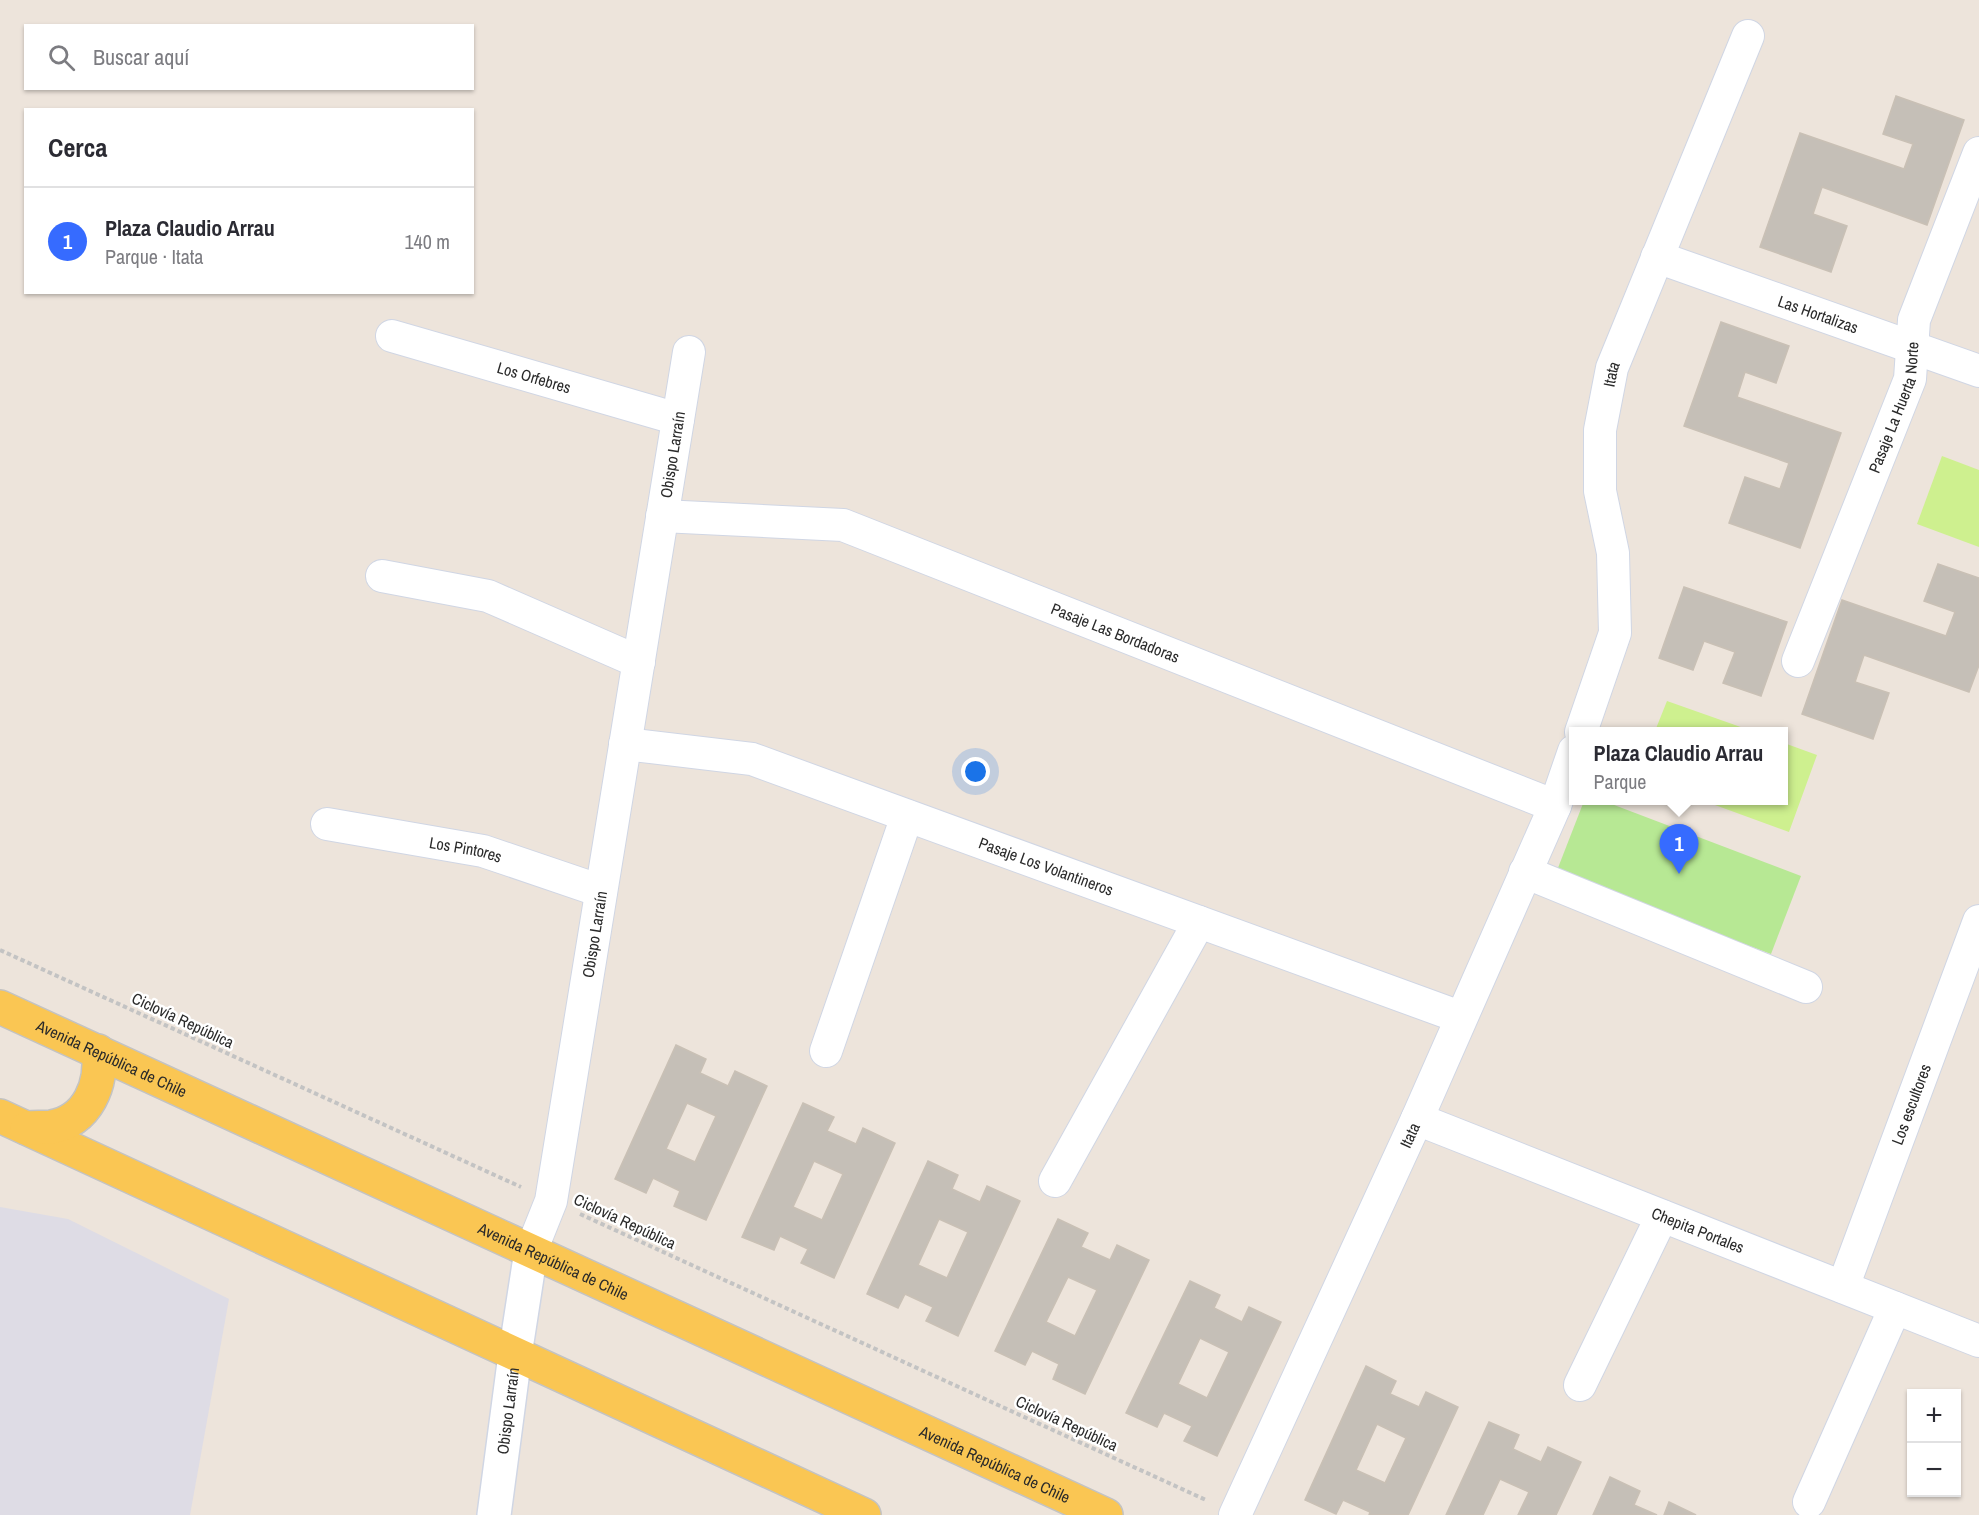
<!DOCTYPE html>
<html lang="es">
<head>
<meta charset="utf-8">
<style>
	:root { --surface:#fff; --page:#f2f2f3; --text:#2b2b33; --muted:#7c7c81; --line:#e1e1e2; --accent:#366bff }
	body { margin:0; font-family:"Archivo Narrow",sans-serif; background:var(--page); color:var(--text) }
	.controls { position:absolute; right:18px; bottom:18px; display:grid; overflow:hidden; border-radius:0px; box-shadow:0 2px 4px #0004 }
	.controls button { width:54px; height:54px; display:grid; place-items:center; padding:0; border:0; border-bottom:2px solid var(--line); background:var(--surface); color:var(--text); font:30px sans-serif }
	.you { position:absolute; left:976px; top:772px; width:21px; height:21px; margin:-15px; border:4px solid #fff; border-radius:50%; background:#1a73e8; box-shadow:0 0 0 9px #1a73e833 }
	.badge { display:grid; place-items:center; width:39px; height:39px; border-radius:50%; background:var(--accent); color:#fff; font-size:20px; font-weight:700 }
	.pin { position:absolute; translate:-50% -50px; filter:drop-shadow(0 2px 3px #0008) }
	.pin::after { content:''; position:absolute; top:32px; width:21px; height:18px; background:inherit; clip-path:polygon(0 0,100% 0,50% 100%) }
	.popup { position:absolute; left:1569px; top:727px; width:219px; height:78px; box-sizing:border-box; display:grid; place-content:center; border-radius:0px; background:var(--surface); filter:drop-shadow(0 2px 4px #0005); font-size:20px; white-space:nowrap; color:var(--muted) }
	.popup b { font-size:22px; color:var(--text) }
	.popup::after { content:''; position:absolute; left:50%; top:100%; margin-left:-12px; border:12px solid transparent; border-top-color:var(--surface) }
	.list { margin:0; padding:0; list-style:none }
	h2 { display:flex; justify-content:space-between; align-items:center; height:78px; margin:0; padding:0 24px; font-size:26px }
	h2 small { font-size:20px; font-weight:400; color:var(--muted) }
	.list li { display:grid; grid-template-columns:39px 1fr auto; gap:18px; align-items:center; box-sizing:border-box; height:108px; padding:0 24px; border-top:2px solid var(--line) }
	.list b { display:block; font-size:22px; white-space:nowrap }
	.list p { margin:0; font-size:20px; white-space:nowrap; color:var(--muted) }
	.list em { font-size:20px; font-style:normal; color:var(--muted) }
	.icon { flex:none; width:33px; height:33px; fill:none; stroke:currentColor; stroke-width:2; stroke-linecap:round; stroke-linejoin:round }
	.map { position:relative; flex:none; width:1979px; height:1515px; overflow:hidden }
	.search { position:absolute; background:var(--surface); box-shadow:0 2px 4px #0004; left:24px; top:24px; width:450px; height:66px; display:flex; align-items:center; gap:15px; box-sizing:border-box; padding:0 21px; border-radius:0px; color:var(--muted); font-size:22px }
	.panel { position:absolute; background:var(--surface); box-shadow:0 2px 4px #0004; left:24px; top:108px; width:450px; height:186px; border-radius:0px }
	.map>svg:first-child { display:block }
	.industrial { fill:#dedce5 }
	.green { fill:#b7e894 }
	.pitch { fill:#cef08f }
	.building { fill:#c5bfb7; stroke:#c9c0b5; stroke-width:1.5; fill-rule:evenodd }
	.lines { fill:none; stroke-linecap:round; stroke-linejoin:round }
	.street-casing { stroke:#d0d6e4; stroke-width:34 }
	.secondary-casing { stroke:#d0d6e4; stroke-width:36 }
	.primary-casing { stroke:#c3c3c3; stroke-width:36 }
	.path { stroke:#c3c3c3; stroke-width:4; stroke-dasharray:4.5 3; stroke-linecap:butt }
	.street { stroke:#fff; stroke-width:32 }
	.secondary { stroke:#fff; stroke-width:33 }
	.primary { stroke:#fac653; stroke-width:33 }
	.labels { text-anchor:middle; stroke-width:5; stroke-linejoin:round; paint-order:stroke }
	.street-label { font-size:16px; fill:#2a2a2a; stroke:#fff }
</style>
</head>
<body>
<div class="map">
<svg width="1979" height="1515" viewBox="0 0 1979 1515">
	<rect width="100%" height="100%" fill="#ede4db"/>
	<path class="industrial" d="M 0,1207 L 68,1219 L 229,1299 L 190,1515 L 0,1515 Z"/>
	<path class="green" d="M 1601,800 L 1801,876 L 1771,954 L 1556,873 L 1584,801 Z"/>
	<g class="pitch">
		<path d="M 1942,456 L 1979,470 L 1979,547 L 1917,524 Z"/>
		<path d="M 1667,701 L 1752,731 L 1655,731 Z"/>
		<path d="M 1784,743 L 1817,755 L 1789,832 L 1704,801 L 1784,800 Z"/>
	</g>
	<g class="building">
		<path d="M 1896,96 L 1964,120 L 1927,225 L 1822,187 L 1813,214 L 1847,226 L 1831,272 L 1760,247 L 1800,133 L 1904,169 L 1913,144 L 1883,134 Z"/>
		<path d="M 1721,322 L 1789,346 L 1776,383 L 1745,372 L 1737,397 L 1841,433 L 1800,548 L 1729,523 L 1745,477 L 1780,489 L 1789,463 L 1684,426 Z"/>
		<path d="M 1938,564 L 1979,578 L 1979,665 L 1969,692 L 1864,655 L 1855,682 L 1889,693 L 1873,739 L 1802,714 L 1842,600 L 1946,636 L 1955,612 L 1924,601 Z"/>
		<path d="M 1684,587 L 1787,622 L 1761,696 L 1723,683 L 1735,652 L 1704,641 L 1693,670 L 1659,658 Z"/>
		<path d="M 676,1045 L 706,1059 L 700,1073 L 728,1086 L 735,1071 L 767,1086 L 706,1220 L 674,1206 L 680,1191 L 653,1178 L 646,1193 L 615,1179 ZM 687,1103 L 716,1116 L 695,1162 L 666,1149 Z"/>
		<path d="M 803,1103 L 834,1117 L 827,1131 L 856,1144 L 863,1128 L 895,1143 L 834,1278 L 801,1263 L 808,1249 L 780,1236 L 774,1250 L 742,1237 ZM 814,1161 L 843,1174 L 822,1220 L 793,1207 Z"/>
		<path d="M 928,1161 L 958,1175 L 952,1189 L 980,1202 L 987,1186 L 1020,1201 L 958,1336 L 926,1321 L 933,1307 L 905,1294 L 898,1308 L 867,1294 ZM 939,1219 L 968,1232 L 947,1278 L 918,1265 Z"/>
		<path d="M 1058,1219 L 1088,1233 L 1081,1247 L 1110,1260 L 1117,1245 L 1149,1260 L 1085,1394 L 1053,1379 L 1059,1364 L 1032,1351 L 1025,1365 L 995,1351 ZM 1068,1277 L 1097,1290 L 1075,1336 L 1046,1322 Z"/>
		<path d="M 1190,1281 L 1220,1295 L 1214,1308 L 1242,1322 L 1249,1307 L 1281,1322 L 1217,1456 L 1184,1441 L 1192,1426 L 1164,1413 L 1157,1427 L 1126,1413 ZM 1200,1338 L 1229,1352 L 1207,1398 L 1178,1384 Z"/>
		<path d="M 1366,1366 L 1396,1381 L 1390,1394 L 1419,1407 L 1426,1392 L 1458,1407 L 1408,1515 L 1369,1515 L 1370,1512 L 1343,1500 L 1336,1514 L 1305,1500 ZM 1377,1424 L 1406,1438 L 1385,1483 L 1356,1470 Z"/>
		<path d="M 1489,1422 L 1519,1435 L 1513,1449 L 1541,1462 L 1548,1447 L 1581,1462 L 1556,1515 L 1518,1515 L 1529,1492 L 1500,1479 L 1483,1515 L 1446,1515 Z"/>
		<path d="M 1610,1477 L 1640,1491 L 1634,1505 L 1657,1515 L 1593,1515 Z"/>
		<path d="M 1669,1502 L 1696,1515 L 1664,1515 Z"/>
	</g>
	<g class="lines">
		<defs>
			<g id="street">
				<path id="s1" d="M 1657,257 L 1979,371"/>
				<path id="s2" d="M 392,336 L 678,419"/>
				<path id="s3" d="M 662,516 L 843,525 L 1555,806"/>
				<path d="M 382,576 L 488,596 L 639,662"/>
				<path id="s4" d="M 1798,661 L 1910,379 L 1914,320 L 1979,153"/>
				<path id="s5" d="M 1581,732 L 1615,633 L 1613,553 L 1600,491 L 1600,430 L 1612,368 L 1748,36"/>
				<path id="s6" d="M 625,744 L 752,759 L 1460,1017"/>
				<path id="s7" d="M 327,824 L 483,851 L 601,891"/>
				<path d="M 1525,872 L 1806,987"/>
				<path d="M 826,1051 L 907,816"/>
				<path id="s8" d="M 1417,1119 L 1979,1341"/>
				<path d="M 1055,1181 L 1199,922"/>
				<path id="s9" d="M 531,1251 L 551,1201 L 689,352"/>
				<path id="s10" d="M 1843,1287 L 1979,921"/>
				<path d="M 1580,1385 L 1662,1216"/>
				<path d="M 1809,1502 L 1895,1308"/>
				<path id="s11" d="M 1235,1515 L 1417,1119 L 1555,806 L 1574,751"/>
			</g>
			<g id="secondary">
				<path id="s12" d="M 494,1515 L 515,1355 L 531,1251"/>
			</g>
			<g id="primary">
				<path id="s13" d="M 0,1007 L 1106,1515"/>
				<path d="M 0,1116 L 864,1515"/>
				<path d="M 27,1128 C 35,1127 43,1128 51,1127 C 88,1121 103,1084 98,1051"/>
			</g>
		</defs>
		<use href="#street" class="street-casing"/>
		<use href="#secondary" class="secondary-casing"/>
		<use href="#primary" class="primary-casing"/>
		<g class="path">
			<path d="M 0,950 L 521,1187"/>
			<path d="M 580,1214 L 1206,1500"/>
		</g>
		<use href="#street" class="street"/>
		<use href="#secondary" class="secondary"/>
		<use href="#primary" class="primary"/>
	</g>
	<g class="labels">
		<g class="street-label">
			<text dy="6" stroke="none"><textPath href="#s1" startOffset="171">Las Hortalizas</textPath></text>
			<text dy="6" stroke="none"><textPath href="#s5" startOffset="366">Itata</textPath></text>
			<text dy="6" stroke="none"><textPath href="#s2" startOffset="148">Los Orfebres</textPath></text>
			<text dy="6" stroke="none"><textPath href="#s4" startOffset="272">Pasaje La Huerta Norte</textPath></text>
			<text dy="6" stroke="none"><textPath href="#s9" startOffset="810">Obispo Larraín</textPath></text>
			<text dy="6" stroke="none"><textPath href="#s3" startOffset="474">Pasaje Las Bordadoras</textPath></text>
			<text dy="6" stroke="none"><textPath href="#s7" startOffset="141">Los Pintores</textPath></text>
			<text dy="6" stroke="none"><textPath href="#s6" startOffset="441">Pasaje Los Volantineros</textPath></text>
			<text dy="6" stroke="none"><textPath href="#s9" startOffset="324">Obispo Larraín</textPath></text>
			<text transform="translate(183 1020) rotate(25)" y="6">Ciclovía República</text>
			<text dy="6" stroke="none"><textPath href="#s13" startOffset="123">Avenida República de Chile</textPath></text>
			<text dy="6" stroke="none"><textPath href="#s10" startOffset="195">Los escultores</textPath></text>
			<text dy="6" stroke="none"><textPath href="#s11" startOffset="418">Itata</textPath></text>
			<text transform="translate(625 1221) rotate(25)" y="6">Ciclovía República</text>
			<text dy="6" stroke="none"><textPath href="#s8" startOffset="302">Chepita Portales</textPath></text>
			<text dy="6" stroke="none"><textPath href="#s13" startOffset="609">Avenida República de Chile</textPath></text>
			<text dy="6" stroke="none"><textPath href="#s12" startOffset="105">Obispo Larraín</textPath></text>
			<text transform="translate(1067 1423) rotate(25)" y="6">Ciclovía República</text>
			<text dy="6" stroke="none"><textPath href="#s13" startOffset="1095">Avenida República de Chile</textPath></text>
		</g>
	</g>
</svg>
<div class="controls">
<button>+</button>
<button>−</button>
</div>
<div class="you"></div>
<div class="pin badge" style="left:1679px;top:874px">1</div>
<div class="popup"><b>Plaza Claudio Arrau</b>Parque</div>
<div class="search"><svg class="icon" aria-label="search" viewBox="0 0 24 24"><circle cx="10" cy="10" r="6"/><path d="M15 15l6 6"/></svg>Buscar aquí</div>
<section class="panel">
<h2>Cerca<small></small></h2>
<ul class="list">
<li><span class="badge">1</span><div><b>Plaza Claudio Arrau</b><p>Parque · Itata</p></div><em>140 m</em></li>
</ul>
</section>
</div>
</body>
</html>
